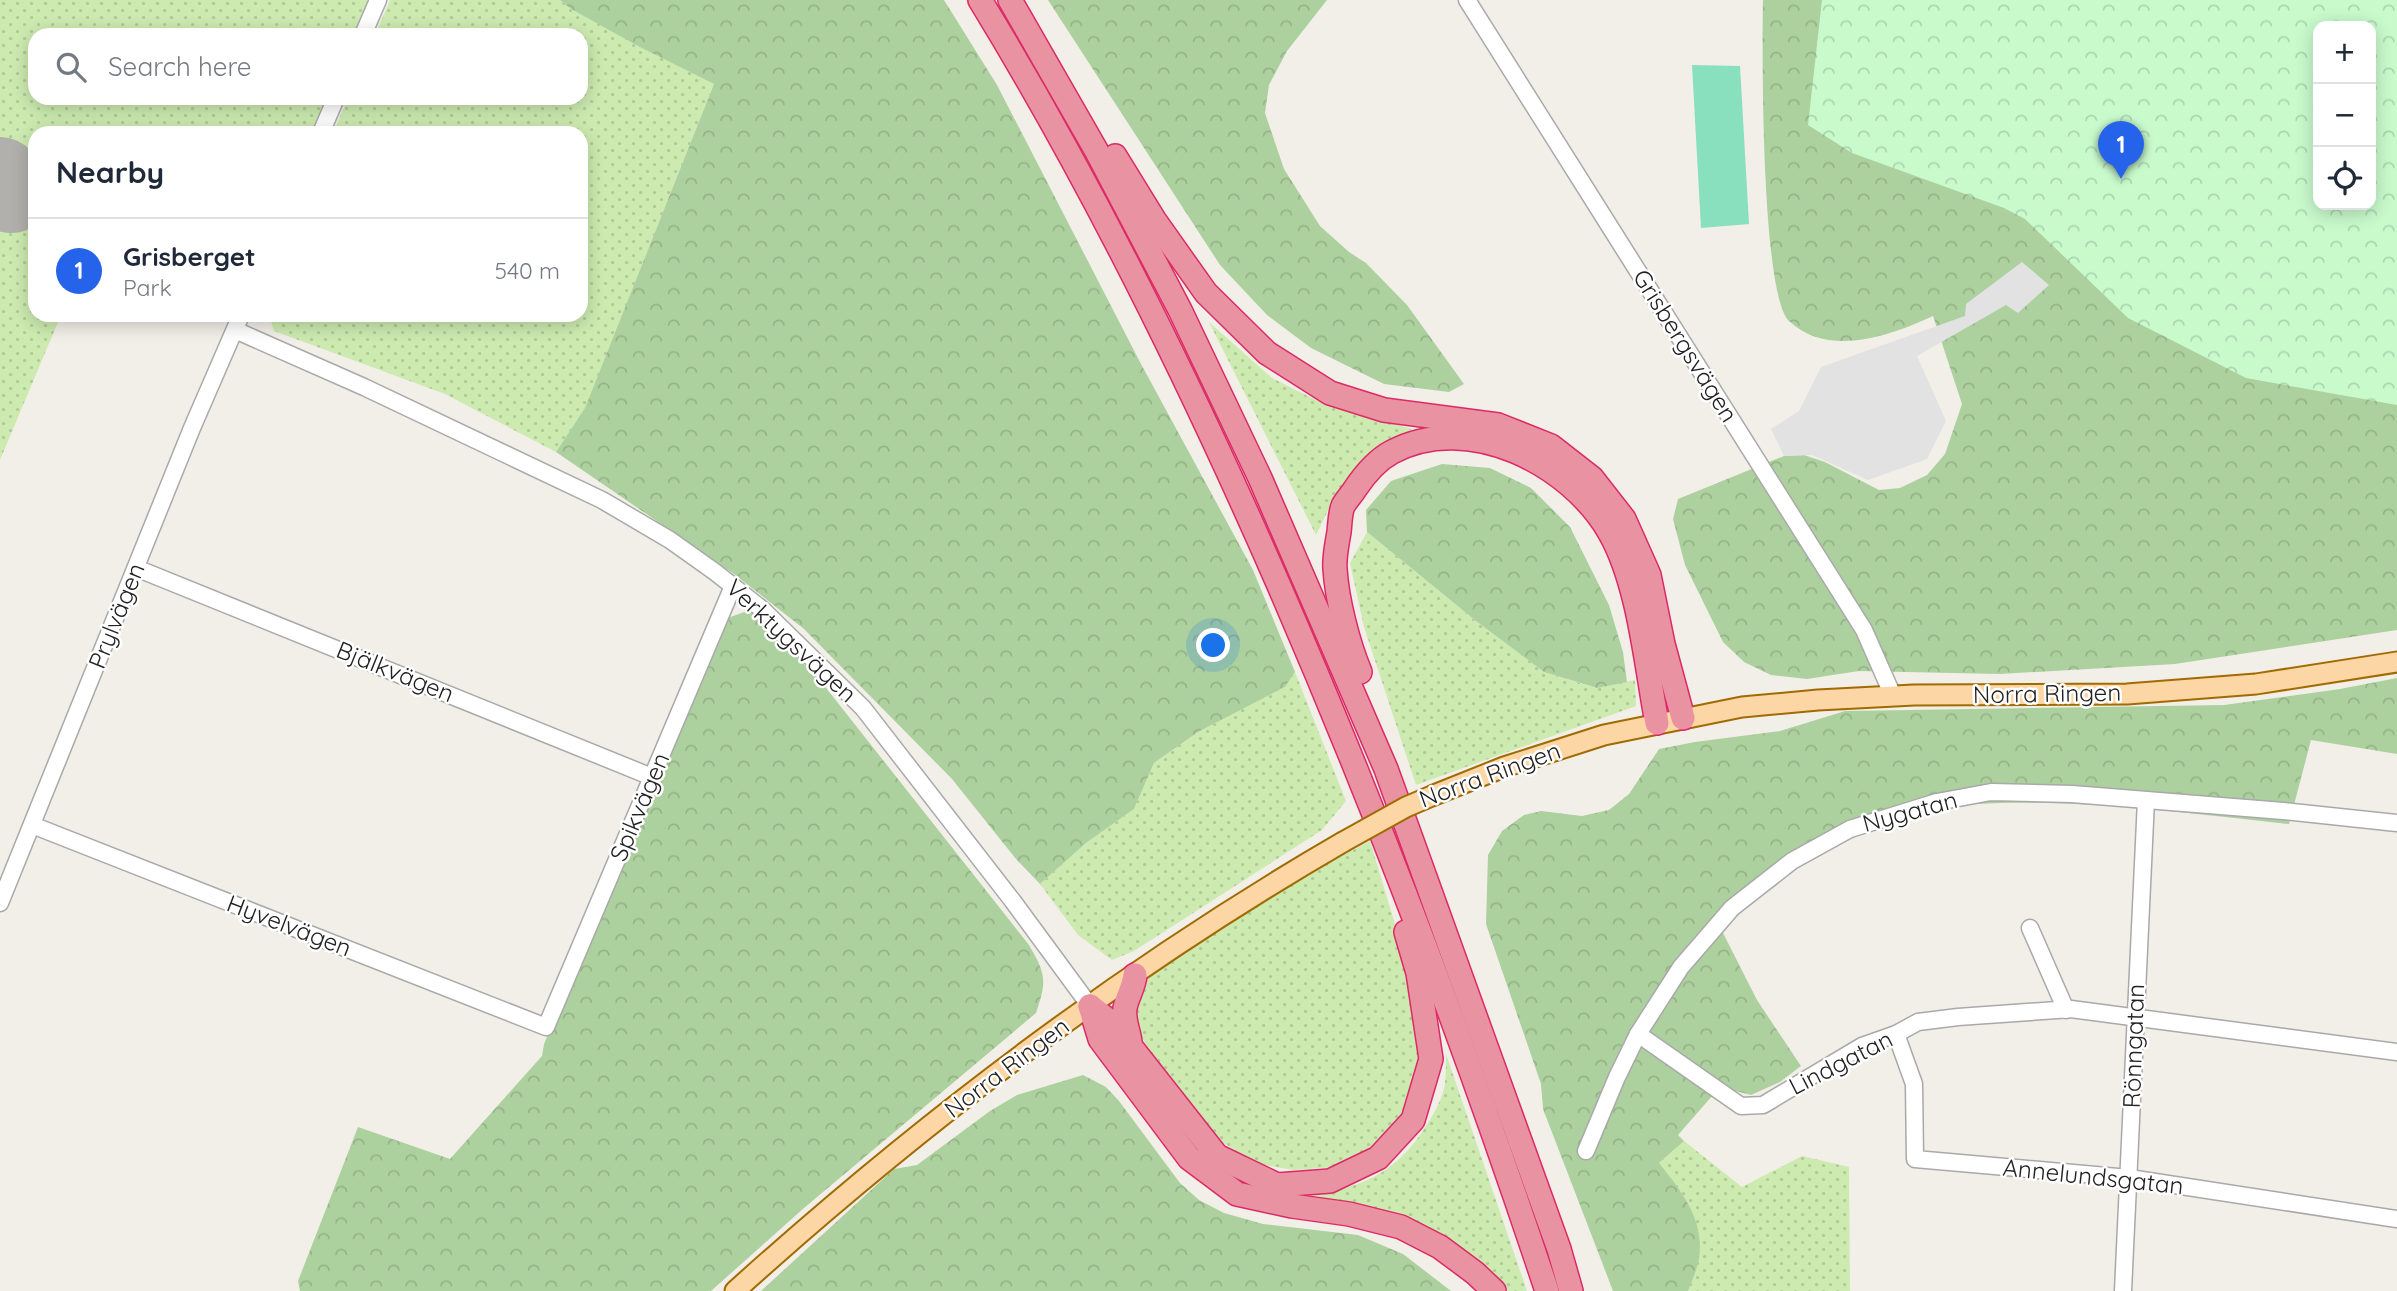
<!DOCTYPE html>
<html lang="en">
<head>
<meta charset="utf-8">
<style>
	:root { --surface:#fff; --page:#f2f2f3; --text:#1f2937; --muted:#747a83; --line:#e0e1e3; --accent:#2563eb }
	body { margin:0; font-family:Quicksand,sans-serif; background:var(--page); color:var(--text) }
	.controls { position:absolute; right:21px; top:21px; display:grid; overflow:hidden; border-radius:14px; box-shadow:0 4px 18px #0003 }
	.controls button { width:63px; height:63px; display:grid; place-items:center; padding:0; border:0; border-bottom:2px solid var(--line); background:var(--surface); color:var(--text); font:35px sans-serif }
	.you { position:absolute; left:1214px; top:646px; width:24px; height:24px; margin:-18px; border:5px solid #fff; border-radius:50%; background:#1a73e8; box-shadow:0 0 0 10px #1a73e833 }
	.badge { display:grid; place-items:center; width:46px; height:46px; border-radius:50%; background:var(--accent); color:#fff; font-size:23px; font-weight:700 }
	.pin { position:absolute; translate:-50% -58px; filter:drop-shadow(0 2px 4px #0008) }
	.pin::after { content:''; position:absolute; top:37px; width:24px; height:21px; background:inherit; clip-path:polygon(0 0,100% 0,50% 100%) }
	.list { margin:0; padding:0; list-style:none }
	h2 { display:flex; justify-content:space-between; align-items:center; height:91px; margin:0; padding:0 28px; font-size:30px }
	h2 small { font-size:23px; font-weight:400; color:var(--muted) }
	.list li { display:grid; grid-template-columns:46px 1fr auto; gap:21px; align-items:center; box-sizing:border-box; height:105px; padding:0 28px; border-top:2px solid var(--line) }
	.list b { display:block; font-size:26px; white-space:nowrap }
	.list p { margin:0; font-size:23px; white-space:nowrap; color:var(--muted) }
	.list em { font-size:23px; font-style:normal; color:var(--muted) }
	.icon { flex:none; width:38px; height:38px; fill:none; stroke:currentColor; stroke-width:2; stroke-linecap:round; stroke-linejoin:round }
	.map { position:relative; flex:none; width:2397px; height:1291px; overflow:hidden }
	.search { position:absolute; background:var(--surface); box-shadow:0 4px 18px #0003; left:28px; top:28px; width:560px; height:77px; display:flex; align-items:center; gap:18px; box-sizing:border-box; padding:0 24px; border-radius:21px; color:var(--muted); font-size:26px }
	.panel { position:absolute; background:var(--surface); box-shadow:0 4px 18px #0003; left:28px; top:126px; width:560px; height:196px; border-radius:21px }
	.map>svg:first-child { display:block }
	.grass { fill:url(#grass-dots) }
	.forest { fill:url(#forest-crowns); fill-rule:evenodd }
	.park { fill:url(#park-crowns); fill-rule:evenodd }
	.pitch { fill:#88e0be }
	.parking { fill:#e2e2e2 }
	.lines { fill:none; stroke-linecap:round; stroke-linejoin:round }
	.runway { stroke:#b1b0ac; stroke-width:84 }
	.minor-casing { stroke:#a9a9a9; stroke-width:19 }
	.major-casing { stroke:#a06b00; stroke-width:23 }
	.highway-casing { stroke:#dc2a67; stroke-width:26 }
	.minor { stroke:#fff; stroke-width:16 }
	.major { stroke:#fcd6a4; stroke-width:19 }
	.highway { stroke:#e892a2; stroke-width:23 }
	.major-bridge-casing { stroke:#a06b00; stroke-width:23; stroke-linecap:butt }
	.major-bridge { stroke:#fcd6a4; stroke-width:19 }
	.labels { text-anchor:middle; stroke-width:5; stroke-linejoin:round; paint-order:stroke }
	.street-label { font-size:24px; fill:#222; stroke:#fff }
</style>
</head>
<body>
<div class="map">
<svg width="2397" height="1291" viewBox="0 0 2397 1291">
	<defs>
		<pattern id="grass-dots" width="8" height="8" patternUnits="userSpaceOnUse" patternTransform="scale(1.75)"><rect width="8" height="8" fill="#cdebb0"/><path d="M2 2h.1M6 6h.1" fill="none" stroke="#b0c997" stroke-width="1.8" stroke-linecap="round"/></pattern>
		<pattern id="forest-crowns" width="20" height="18" patternUnits="userSpaceOnUse" patternTransform="scale(1.75)"><rect width="20" height="18" fill="#add19e"/><path d="M2 6a3 3 0 1 1 6 0M12 15a3 3 0 1 1 6 0" fill="none" stroke="#95b388"/></pattern>
		<pattern id="park-crowns" width="20" height="18" patternUnits="userSpaceOnUse" patternTransform="scale(1.75)"><rect width="20" height="18" fill="#c8facc"/><path d="M2 6a3 3 0 1 1 6 0M12 15a3 3 0 1 1 6 0" fill="none" stroke="#acd6af"/></pattern>
	</defs>
	<rect width="100%" height="100%" fill="#f2efe9"/>
	<g class="grass">
		<path d="M 0,0 L 368,0 L 353,35 L 35,35 L 35,98 L 326,98 L 311,133 L 35,133 L 35,315 L 61,315 L 0,460 L 0,207 L 15,212 L 28,174 L 0,144 Z"/>
		<path d="M 390,0 L 560,0 L 571,9 L 714,84 L 585,409 L 556,452 L 445,394 L 274,331 L 269,315 L 581,315 L 581,133 L 333,133 L 348,98 L 581,98 L 581,35 L 375,35 Z"/>
		<path d="M 1209,322 L 1272,378 L 1328,406 L 1412,429 L 1382,444 L 1338,490 L 1316,535 Z"/>
		<path d="M 1367,532 L 1476,621 L 1544,672 L 1596,688 L 1635,680 L 1636,706 L 1416,785 L 1364,627 L 1350,563 Z"/>
		<path d="M 1295,672 L 1346,801 L 1322,830 L 1134,951 L 1112,960 L 1078,935 L 1040,884 L 1086,843 L 1134,809 L 1154,763 L 1198,732 L 1285,687 Z"/>
		<path d="M 1370,841 L 1401,944 L 1412,992 L 1420,1073 L 1399,1118 L 1376,1146 L 1334,1167 L 1293,1170 L 1258,1164 L 1220,1141 L 1178,1091 L 1141,1037 L 1132,1010 L 1135,995 L 1154,972 L 1209,934 L 1300,878 Z"/>
		<path d="M 1446,1054 L 1527,1291 L 1508,1291 L 1465,1253 L 1356,1205 L 1309,1194 C 1362,1189 1397,1172 1426,1126 C 1434,1114 1444,1096 1445,1082 C 1446,1073 1446,1063 1446,1054 Z"/>
		<path d="M 1684,1141 L 1742,1187 L 1802,1156 L 1849,1167 L 1850,1291 L 1688,1291 L 1699,1259 L 1658,1164 Z"/>
	</g>
	<g class="forest">
		<path d="M 560,0 L 944,0 L 997,85 L 1141,364 L 1253,570 L 1295,672 L 1285,687 L 1198,732 L 1154,763 L 1134,809 L 1086,843 L 1040,884 L 1016,859 L 952,779 L 804,629 L 734,574 L 556,452 L 585,408 L 714,84 L 640,47 L 571,9 Z"/>
		<path d="M 1048,0 L 1327,0 L 1287,51 L 1269,85 L 1265,113 L 1284,169 L 1320,226 L 1349,252 L 1366,263 L 1407,305 L 1464,384 L 1449,392 L 1384,384 L 1311,348 L 1267,315 L 1220,265 Z"/>
		<path d="M 1763,0 L 2397,0 L 2397,630 L 2175,664 L 1999,674 L 1859,671 L 1807,679 L 1771,675 L 1744,662 L 1723,642 L 1685,565 L 1673,519 L 1678,499 L 1784,456 L 1804,455 L 1825,462 L 1879,490 L 1900,488 L 1927,475 L 1945,454 L 1962,404 L 1933,316 C 1890,336 1828,358 1789,321 C 1761,294 1762,48 1763,0 ZM 2318,26 L 2371,26 L 2371,205 L 2318,205 Z"/>
		<path d="M 1442,464 L 1490,468 L 1531,488 L 1570,527 L 1609,605 L 1623,652 L 1627,682 L 1597,688 L 1544,672 L 1476,621 L 1367,532 L 1366,510 L 1391,481 Z"/>
		<path d="M 750,610 L 819,679 L 1029,945 C 1046,974 1047,981 1036,1013 L 804,1208 L 711,1291 L 300,1291 L 298,1281 L 358,1127 L 450,1159 L 542,1056 L 544,1044 L 722,620 Z"/>
		<path d="M 2397,678 L 2397,754 L 2311,740 L 2289,824 C 2188,813 2078,798 1977,804 C 1915,808 1836,840 1785,875 C 1762,890 1742,912 1722,931 L 1757,1000 L 1801,1066 L 1780,1082 L 1751,1095 L 1720,1087 L 1678,1135 L 1684,1141 L 1659,1163 C 1682,1192 1705,1220 1699,1259 C 1697,1269 1692,1281 1688,1291 L 1613,1291 L 1543,1109 L 1541,1084 L 1486,924 L 1488,855 L 1502,831 L 1524,815 L 1541,811 L 1582,816 L 1609,810 L 1629,794 L 1659,749 L 1695,742 L 1780,731 L 1845,711 L 2224,705 L 2340,689 Z"/>
		<path d="M 1083,1075 L 1106,1087 L 1119,1101 L 1180,1183 L 1199,1200 L 1224,1213 L 1263,1224 L 1358,1235 L 1403,1254 L 1451,1291 L 761,1291 L 894,1169 L 917,1165 L 990,1111 L 1017,1095 Z"/>
	</g>
	<path class="park" d="M 1822,0 L 2397,0 L 2397,405 L 2246,378 L 2128,318 L 2025,219 L 2004,208 L 1852,153 L 1808,125 ZM 2318,26 L 2371,26 L 2371,205 L 2318,205 Z"/>
	<path class="pitch" d="M 1692,65 L 1740,66 L 1749,224 L 1701,228 Z"/>
	<path class="parking" d="M 2022,262 L 2049,285 L 2018,313 L 2006,305 L 1917,356 L 1946,421 L 1927,459 L 1868,480 L 1812,455 L 1784,456 L 1771,429 L 1799,411 L 1821,367 L 1965,316 L 1966,304 Z"/>
	<g class="lines">
		<path class="runway" d="M 0,179 L 11,191"/>
		<defs>
			<g id="minor">
				<path d="M 1467,0 L 1864,630 L 1893,696"/>
				<path d="M 363,35 L 378,0"/>
				<path d="M 321,133 L 336,98"/>
				<path d="M 235,330 L 364,387 L 602,500 L 670,540 L 715,572 L 763,610 L 863,708 L 1012,900 L 1090,1006"/>
				<path d="M 136,568 L 652,777"/>
				<path d="M 32,825 L 546,1027 L 733,586"/>
				<path d="M 0,903 L 192,428 L 241,315"/>
				<path d="M 2030,928 L 2066,1010"/>
				<path d="M 1638,1034 L 1741,1106 L 1763,1105 L 1862,1046 L 1896,1034 L 1918,1022 L 1958,1017 L 2071,1009 L 2397,1052"/>
				<path d="M 1896,1034 L 1914,1084 L 1915,1159 L 2129,1178 L 2397,1219"/>
				<path d="M 1586,1151 L 1617,1077 L 1638,1034 L 1681,967 L 1732,908 L 1792,861 L 1850,829 L 1937,802 L 1991,792 L 2072,794 L 2283,811 L 2397,823"/>
				<path d="M 2123,1291 L 2146,800"/>
			</g>
			<g id="major">
				<path d="M 1434,795 L 1504,767 L 1604,735 L 1742,707 L 1818,700 L 1914,695 L 2127,694 L 2256,684 L 2397,662"/>
				<path d="M 735,1291 C 920,1124 1127,967 1343,842"/>
			</g>
			<g id="highway">
				<path d="M 980,0 C 1094,186 1190,382 1277,581 C 1378,813 1467,1050 1547,1291"/>
				<path d="M 1010,0 L 1096,150 L 1180,310 L 1260,478 L 1386,769 L 1559,1249 L 1571,1291"/>
				<path d="M 1115,156 L 1155,221 L 1206,293 L 1267,353 L 1330,393 L 1384,410 L 1498,425 L 1551,446 L 1592,478 L 1624,519 L 1649,575 L 1663,644 L 1683,718"/>
				<path d="M 1360,672 C 1348,643 1337,600 1335,569 C 1334,557 1337,544 1339,532 C 1340,524 1340,513 1343,506 C 1346,500 1352,494 1355,489 C 1365,474 1377,460 1392,452 C 1468,411 1571,464 1610,533 C 1639,584 1646,665 1657,723"/>
				<path d="M 1090,1006 L 1113,1024 L 1217,1156 L 1277,1185 L 1330,1181 L 1378,1158 L 1413,1120 L 1431,1059 L 1418,973 L 1406,932"/>
				<path d="M 1090,1006 L 1100,1039 L 1189,1158 L 1237,1194 L 1292,1206 L 1349,1214 L 1401,1227 L 1440,1247 L 1475,1273 L 1494,1291"/>
				<path d="M 1130,1042 C 1129,1031 1123,1021 1125,1008 C 1127,997 1134,987 1135,975"/>
			</g>
		</defs>
		<use href="#minor" class="minor-casing"/>
		<use href="#major" class="major-casing"/>
		<use href="#highway" class="highway-casing"/>
		<use href="#minor" class="minor"/>
		<use href="#major" class="major"/>
		<use href="#highway" class="highway"/>
		<defs>
			<path id="major-bridge" d="M 1343,842 L 1406,807 L 1434,795"/>
		</defs>
		<use href="#major-bridge" class="major-bridge-casing"/>
		<use href="#major-bridge" class="major-bridge"/>
	</g>
	<g class="labels">
		<g class="street-label">
			<text transform="translate(1685 346) rotate(58)" y="8">Grisbergsvägen</text>
			<text transform="translate(117 616) rotate(-68)" y="8">Prylvägen</text>
			<text transform="translate(791 641) rotate(43)" y="8">Verktygsvägen</text>
			<text transform="translate(395 672) rotate(22)" y="8">Bjälkvägen</text>
			<text transform="translate(2047 694) rotate(-1)" y="8">Norra Ringen</text>
			<text transform="translate(1490 775) rotate(-20)" y="8">Norra Ringen</text>
			<text transform="translate(640 807) rotate(-67)" y="8">Spikvägen</text>
			<text transform="translate(1910 812) rotate(-15)" y="8">Nygatan</text>
			<text transform="translate(289 926) rotate(21)" y="8">Hyvelvägen</text>
			<text transform="translate(2134 1046) rotate(-88)" y="8">Rönngatan</text>
			<text transform="translate(1841 1063) rotate(-27)" y="8">Lindgatan</text>
			<text transform="translate(1007 1068) rotate(-37)" y="8">Norra Ringen</text>
			<text transform="translate(2093 1177) rotate(6)" y="8">Annelundsgatan</text>
		</g>
	</g>
</svg>
<div class="controls">
<button>+</button>
<button>−</button>
<button><svg class="icon" aria-label="locate" viewBox="0 0 24 24"><circle cx="12" cy="12" r="6"/><path d="M12 2v4M12 18v4M2 12h4M18 12h4"/></svg></button>
</div>
<div class="you"></div>
<div class="pin badge" style="left:2121px;top:179px">1</div>
<div class="search"><svg class="icon" aria-label="search" viewBox="0 0 24 24"><circle cx="10" cy="10" r="6"/><path d="M15 15l6 6"/></svg>Search here</div>
<section class="panel">
<h2>Nearby<small></small></h2>
<ul class="list">
<li><span class="badge">1</span><div><b>Grisberget</b><p>Park</p></div><em>540 m</em></li>
</ul>
</section>
</div>
</body>
</html>
